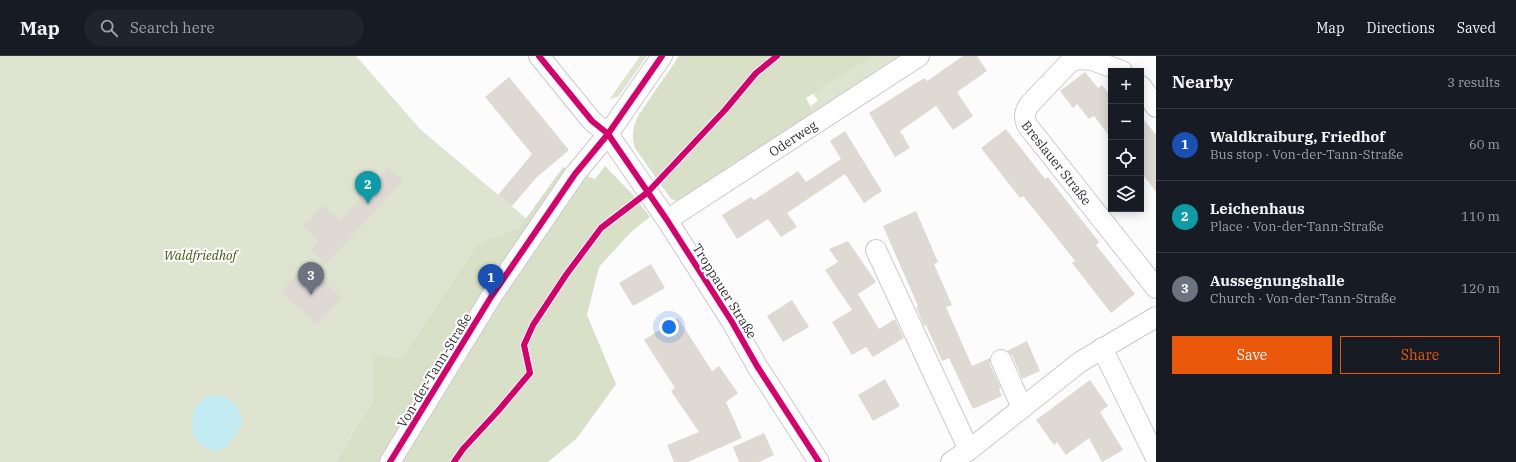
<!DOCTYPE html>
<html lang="en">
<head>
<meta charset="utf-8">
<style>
	:root { --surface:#171b24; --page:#20242c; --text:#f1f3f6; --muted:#9ea1a6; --line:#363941; --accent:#ea580c }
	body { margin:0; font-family:"IBM Plex Serif",serif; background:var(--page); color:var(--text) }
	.controls { position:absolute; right:12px; top:12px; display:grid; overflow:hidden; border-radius:0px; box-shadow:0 2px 10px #0003 }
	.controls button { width:36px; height:36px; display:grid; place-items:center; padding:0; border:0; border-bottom:1px solid var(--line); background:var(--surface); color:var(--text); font:20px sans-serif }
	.you { position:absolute; left:669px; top:271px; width:14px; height:14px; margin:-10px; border:3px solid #fff; border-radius:50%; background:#1a73e8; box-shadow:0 0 0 6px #1a73e833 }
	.badge { display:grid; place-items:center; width:26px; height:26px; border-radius:50%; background:var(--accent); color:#fff; font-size:13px; font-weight:700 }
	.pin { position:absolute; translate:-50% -33px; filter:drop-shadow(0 1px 2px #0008) }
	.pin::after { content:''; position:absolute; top:21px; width:14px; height:12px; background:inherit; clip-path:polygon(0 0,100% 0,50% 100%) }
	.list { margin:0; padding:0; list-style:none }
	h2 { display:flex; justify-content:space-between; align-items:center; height:52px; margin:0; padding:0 16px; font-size:17px }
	h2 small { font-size:13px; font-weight:400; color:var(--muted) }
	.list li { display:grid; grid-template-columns:26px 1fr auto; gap:12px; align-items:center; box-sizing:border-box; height:72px; padding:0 16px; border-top:1px solid var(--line) }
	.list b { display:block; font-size:15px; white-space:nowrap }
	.list p { margin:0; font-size:13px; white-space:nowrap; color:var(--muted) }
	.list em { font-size:13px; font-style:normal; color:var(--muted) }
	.actions { display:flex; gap:8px; padding:12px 16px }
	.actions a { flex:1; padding:9px 0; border:1px solid var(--accent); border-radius:0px; text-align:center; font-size:14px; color:var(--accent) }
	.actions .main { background:var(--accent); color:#fff }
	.icon { flex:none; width:22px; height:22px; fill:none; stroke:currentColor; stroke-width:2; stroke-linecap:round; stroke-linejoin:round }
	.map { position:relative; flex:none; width:1156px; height:406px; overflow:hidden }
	header { display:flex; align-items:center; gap:24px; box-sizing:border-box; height:56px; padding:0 20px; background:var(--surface); border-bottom:1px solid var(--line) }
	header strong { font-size:19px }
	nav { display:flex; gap:22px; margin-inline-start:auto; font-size:14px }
	.search { width:280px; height:36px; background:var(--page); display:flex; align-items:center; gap:10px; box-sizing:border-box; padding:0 14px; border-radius:22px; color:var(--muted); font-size:15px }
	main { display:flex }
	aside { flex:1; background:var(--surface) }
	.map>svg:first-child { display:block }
	.green { fill:#dfe4d1 }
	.forest { fill:#d9e0c8 }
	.water { fill:#c2ebf2 }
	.building { fill:#dfd9d3 }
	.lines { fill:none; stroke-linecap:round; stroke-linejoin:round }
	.minor-casing { stroke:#ccc9cd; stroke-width:22 }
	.minor { stroke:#fff; stroke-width:20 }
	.cycleway-casing { stroke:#fff; stroke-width:8 }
	.cycleway { stroke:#d6006c; stroke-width:6 }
	.labels { text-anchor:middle; stroke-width:4; stroke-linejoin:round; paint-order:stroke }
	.street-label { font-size:13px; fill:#312d34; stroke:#fff }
	.park-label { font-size:13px; font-style:italic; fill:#465512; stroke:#fff }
</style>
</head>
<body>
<header>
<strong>Map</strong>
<div class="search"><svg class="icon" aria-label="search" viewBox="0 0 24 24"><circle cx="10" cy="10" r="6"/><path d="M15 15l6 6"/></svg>Search here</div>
<nav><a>Map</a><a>Directions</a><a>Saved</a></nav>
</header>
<main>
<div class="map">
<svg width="1156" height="406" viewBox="0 0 1156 406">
	<rect width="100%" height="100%" fill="#fdfcfd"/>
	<g class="green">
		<path d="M 0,0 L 356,0 L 421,74 L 527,163 L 519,172 L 478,187 L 402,301 L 373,300 L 373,344 L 335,406 L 0,406 Z"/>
		<path d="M 640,0 L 647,0 L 619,40 L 609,44 Z"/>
		<path d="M 873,0 L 903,0 L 814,58 L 810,50 L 818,45 L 813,37 Z"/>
	</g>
	<g class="forest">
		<path d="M 679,0 L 873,0 L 806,42 L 814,58 L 684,144 L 677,145 L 671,143 L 635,92 C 631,80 633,71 638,60 Z"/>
		<path d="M 605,110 L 633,139 L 650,161 L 631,176 L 599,211 L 587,259 L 616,328 L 577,382 L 548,406 L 335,406 L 373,344 L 373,299 L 402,301 L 478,187 L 519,172 L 563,111 L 595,123 Z"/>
	</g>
	<path class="water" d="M 210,339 L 223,340 L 234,347 L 241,358 L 242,369 L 227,391 L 215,395 L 206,393 L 193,380 L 192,370 L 194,354 L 201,345 Z"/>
	<g class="building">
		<path d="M 963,0 L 977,0 L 987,15 L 957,36 L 973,60 L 953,74 L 936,50 L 900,75 L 910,92 L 895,101 L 869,57 L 924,22 L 927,25 Z"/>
		<path d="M 1085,16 L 1098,32 L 1102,29 L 1111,40 L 1111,82 L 1094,60 L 1089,63 L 1077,48 L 1073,52 L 1060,35 Z"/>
		<path d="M 509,21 L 569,94 L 536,122 L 512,150 L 498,139 L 532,98 L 485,41 Z"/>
		<path d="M 1141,60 L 1156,79 L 1156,136 L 1141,116 Z"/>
		<path d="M 1006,73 L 1045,123 L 1048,121 L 1073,153 L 1099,186 L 1096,189 L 1135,238 L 1111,257 L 1072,207 L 1075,205 L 1049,172 L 1023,140 L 1020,142 L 981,92 Z"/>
		<path d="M 845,75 L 882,135 L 864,147 L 845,118 L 787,157 L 797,171 L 781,181 L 768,163 L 737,183 L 722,159 L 751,141 L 754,144 L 798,115 L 806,126 L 841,103 L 830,85 Z"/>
		<path d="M 388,111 L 403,125 L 326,208 L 311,194 L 319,185 L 303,170 L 323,149 L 340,164 Z"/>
		<path d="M 916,155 L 938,206 L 934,208 L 952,249 L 946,251 L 972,310 L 990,302 L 990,309 L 1001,332 L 999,333 L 1002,340 L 973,353 L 949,302 L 942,305 L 926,269 L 924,270 L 916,251 L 918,250 L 883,170 Z"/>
		<path d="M 848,185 L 876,226 L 858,238 L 879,273 L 895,263 L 904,282 L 873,301 L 866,291 L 852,299 L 832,266 L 852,254 L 825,214 L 838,206 L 829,193 Z"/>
		<path d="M 306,208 L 342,242 L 317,269 L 281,236 Z"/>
		<path d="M 651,208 L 665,232 L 633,250 L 619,227 Z"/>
		<path d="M 792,244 L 809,271 L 783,286 L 767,260 Z"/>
		<path d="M 678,262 L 712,315 L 719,310 L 738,337 L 726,346 L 742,382 L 688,406 L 674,406 L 667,389 L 699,376 L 671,335 L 675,332 L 644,284 Z"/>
		<path d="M 1027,285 L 1040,315 L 1022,323 L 1012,299 L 1007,295 Z"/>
		<path d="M 885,323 L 900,350 L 873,365 L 858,339 Z"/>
		<path d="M 1090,324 L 1108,350 L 1100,356 L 1123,394 L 1102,406 L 1089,382 L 1066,399 L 1057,386 L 1054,389 L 1036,364 Z"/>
		<path d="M 764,377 L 774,399 L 759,406 L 739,406 L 733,391 Z"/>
	</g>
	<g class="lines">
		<defs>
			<g id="minor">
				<path d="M 539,0 L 592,65 L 608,78 L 667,164 L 732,266 L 757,310 L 819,406"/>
				<path id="s1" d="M 1122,15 L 1092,4 L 1077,3 L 1069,7 L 1029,49 C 1024,57 1024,61 1027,69 L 1156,232"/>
				<path d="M 1141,30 L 1156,51"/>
				<path id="s2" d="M 667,164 L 919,0"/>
				<path d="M 876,194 L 969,394"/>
				<path d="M 1102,292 L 1156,402"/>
				<path d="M 1001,304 L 1022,352"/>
				<path d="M 390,406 L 491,241 L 575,118 L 608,78 L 662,0"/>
				<path d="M 951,406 L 969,394 L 1080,306 L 1156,261"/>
			</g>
		</defs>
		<use href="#minor" class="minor-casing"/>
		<use href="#minor" class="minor"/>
		<defs>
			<g id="cycleway">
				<path d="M 539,0 L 592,65 L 608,78 L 667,164 L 732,266 L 757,310 L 819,406"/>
				<path d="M 390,406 L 491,241 L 575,118 L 608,78 L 662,0"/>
				<path d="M 454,406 L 463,393 L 498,355 L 530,317 L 524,289 L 533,269 L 566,219 L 601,172 L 648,136 L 725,54 L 756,17 L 777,0"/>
			</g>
		</defs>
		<use href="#cycleway" class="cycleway-casing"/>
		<use href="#cycleway" class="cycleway"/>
	</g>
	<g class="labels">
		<g class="street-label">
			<text dy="5" stroke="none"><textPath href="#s2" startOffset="150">Oderweg</textPath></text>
			<text dy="5" stroke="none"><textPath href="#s1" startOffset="183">Breslauer Straße</textPath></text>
			<text transform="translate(725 235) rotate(58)" y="5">Troppauer Straße</text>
			<text transform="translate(434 314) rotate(-59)" y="5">Von-der-Tann-Straße</text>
		</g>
		<g class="park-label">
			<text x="200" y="204">Waldfriedhof</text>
		</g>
	</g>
</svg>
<div class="controls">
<button>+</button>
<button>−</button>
<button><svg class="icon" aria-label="locate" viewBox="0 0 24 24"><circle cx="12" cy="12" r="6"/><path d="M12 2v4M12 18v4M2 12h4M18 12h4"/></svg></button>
<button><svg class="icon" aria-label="layers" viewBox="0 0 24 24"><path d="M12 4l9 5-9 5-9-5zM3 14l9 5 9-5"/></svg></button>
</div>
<div class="you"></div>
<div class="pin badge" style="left:491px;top:241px;background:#1a4fb4">1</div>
<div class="pin badge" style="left:368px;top:148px;background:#0f9aa8">2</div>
<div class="pin badge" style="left:311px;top:239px;background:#6b7280">3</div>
</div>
<aside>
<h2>Nearby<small>3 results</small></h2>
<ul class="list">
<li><span class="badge" style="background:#1a4fb4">1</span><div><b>Waldkraiburg, Friedhof</b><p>Bus stop · Von-der-Tann-Straße</p></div><em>60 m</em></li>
<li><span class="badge" style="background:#0f9aa8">2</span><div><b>Leichenhaus</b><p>Place · Von-der-Tann-Straße</p></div><em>110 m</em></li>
<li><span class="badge" style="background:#6b7280">3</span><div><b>Aussegnungshalle</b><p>Church · Von-der-Tann-Straße</p></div><em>120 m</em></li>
</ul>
<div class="actions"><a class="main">Save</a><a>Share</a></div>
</aside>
</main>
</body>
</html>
